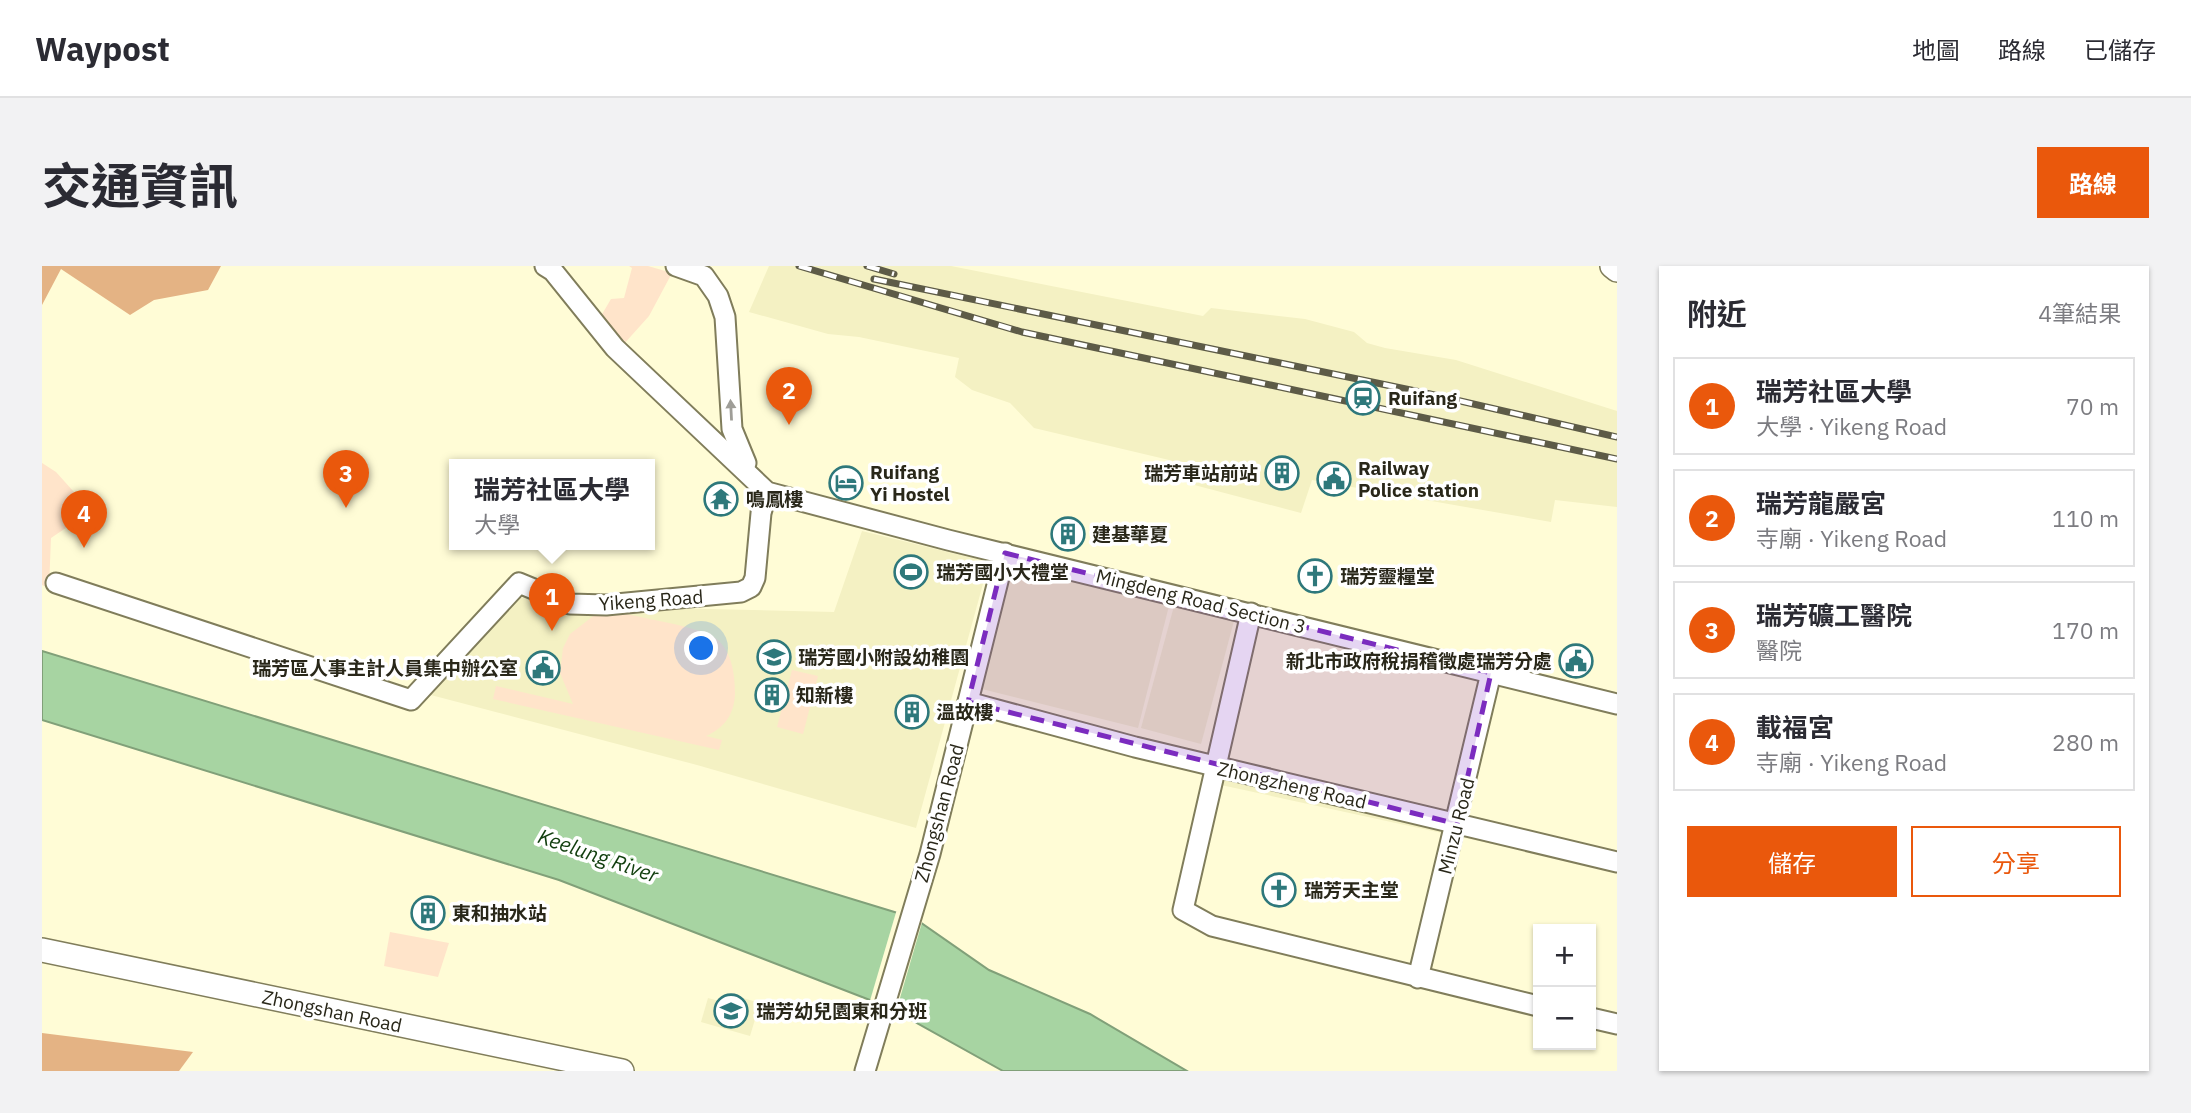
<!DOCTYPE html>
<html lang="zh-TW">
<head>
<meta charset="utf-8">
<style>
	:root { --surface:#fff; --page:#f2f2f3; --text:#2b2b33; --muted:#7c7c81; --line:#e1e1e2; --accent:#ea580c }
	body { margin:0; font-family:"IBM Plex Sans","Noto Sans TC",sans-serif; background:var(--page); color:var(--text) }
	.controls { position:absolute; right:21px; bottom:21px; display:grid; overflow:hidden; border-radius:0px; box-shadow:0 2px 5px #0004 }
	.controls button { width:63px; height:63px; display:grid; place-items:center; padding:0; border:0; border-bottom:2px solid var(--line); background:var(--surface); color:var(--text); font:35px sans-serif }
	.you { position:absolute; left:660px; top:383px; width:24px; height:24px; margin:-18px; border:5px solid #fff; border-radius:50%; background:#1a73e8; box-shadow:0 0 0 10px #1a73e833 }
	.badge { display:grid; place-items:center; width:46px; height:46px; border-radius:50%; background:var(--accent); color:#fff; font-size:23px; font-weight:700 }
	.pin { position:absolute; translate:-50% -58px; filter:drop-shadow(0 2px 4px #0008) }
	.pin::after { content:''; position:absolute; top:37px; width:24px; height:21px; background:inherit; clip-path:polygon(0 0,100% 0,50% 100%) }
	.popup { position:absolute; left:407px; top:193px; width:206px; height:91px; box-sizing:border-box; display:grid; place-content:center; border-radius:0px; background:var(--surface); filter:drop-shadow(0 2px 5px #0005); font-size:23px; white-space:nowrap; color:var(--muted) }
	.popup b { font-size:26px; color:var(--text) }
	.popup::after { content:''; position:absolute; left:50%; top:100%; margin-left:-14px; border:14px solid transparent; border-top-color:var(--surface) }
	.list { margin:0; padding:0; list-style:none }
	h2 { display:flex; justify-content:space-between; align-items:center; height:91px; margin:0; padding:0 28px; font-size:30px }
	h2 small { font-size:23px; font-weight:400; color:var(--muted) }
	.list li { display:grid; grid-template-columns:46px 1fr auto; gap:21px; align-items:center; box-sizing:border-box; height:98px; margin:0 14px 14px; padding:0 14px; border:2px solid var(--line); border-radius:0px }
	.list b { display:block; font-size:26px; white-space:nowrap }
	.list p { margin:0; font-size:23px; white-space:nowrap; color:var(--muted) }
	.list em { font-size:23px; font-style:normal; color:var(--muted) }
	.actions { display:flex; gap:14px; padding:21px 28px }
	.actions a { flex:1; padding:16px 0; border:2px solid var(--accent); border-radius:0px; text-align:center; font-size:24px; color:var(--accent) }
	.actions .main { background:var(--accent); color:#fff }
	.map { position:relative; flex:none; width:1575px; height:805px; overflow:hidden; border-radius:0px }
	header { display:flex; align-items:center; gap:42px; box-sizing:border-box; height:98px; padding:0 35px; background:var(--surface); border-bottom:2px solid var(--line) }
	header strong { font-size:33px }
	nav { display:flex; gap:38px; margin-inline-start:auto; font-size:24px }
	.intro { display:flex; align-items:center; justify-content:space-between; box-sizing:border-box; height:168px; padding:0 42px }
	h1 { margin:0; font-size:49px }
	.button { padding:18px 32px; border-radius:0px; background:var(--accent); color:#fff; font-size:24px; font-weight:700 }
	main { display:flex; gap:42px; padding:0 42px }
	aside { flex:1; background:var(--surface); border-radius:0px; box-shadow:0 2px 5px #0004 }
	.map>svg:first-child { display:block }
	.built { fill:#f4f1c3 }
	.green { fill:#ffe4ca }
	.forest { fill:#e4b384 }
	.water { fill:#a7d4a2; stroke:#81a079; stroke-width:2 }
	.pier { fill:#fffcd6 }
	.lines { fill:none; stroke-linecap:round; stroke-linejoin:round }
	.minor-casing { stroke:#807d5b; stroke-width:23 }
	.major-casing { stroke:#807d5b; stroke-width:26 }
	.minor { stroke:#fff; stroke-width:19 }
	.major { stroke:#fff; stroke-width:23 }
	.rail-casing { stroke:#5d5b47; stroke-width:7 }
	.rail { stroke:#fff; stroke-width:4.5; stroke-dasharray:13; stroke-linecap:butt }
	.oneway { fill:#9f9e98 }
	.marked { fill:#7b2cbf; fill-opacity:0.2; stroke:#7b2cbf; stroke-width:5; stroke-dasharray:14 9; stroke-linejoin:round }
	.labels { text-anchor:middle; stroke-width:7; stroke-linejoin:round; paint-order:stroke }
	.poi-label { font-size:19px; font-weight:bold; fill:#292719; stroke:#fff; text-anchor:start }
	.street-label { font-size:19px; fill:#292719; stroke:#fff }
	.water-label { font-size:21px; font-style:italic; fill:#113e0e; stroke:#fff }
</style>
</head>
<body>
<header>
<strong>Waypost</strong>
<nav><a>地圖</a><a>路線</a><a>已儲存</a></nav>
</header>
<div class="intro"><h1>交通資訊</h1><a class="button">路線</a></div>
<main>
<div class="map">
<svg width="1575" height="805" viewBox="0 0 1575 805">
	<rect width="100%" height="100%" fill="#fffcd6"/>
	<g class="built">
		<path d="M 727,0 L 909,0 L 1161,50 L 1169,42 L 1263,53 L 1312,66 L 1325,77 L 1343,82 L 1414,94 L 1575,145 L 1575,241 L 1513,234 L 1509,256 L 1270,214 L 1259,247 L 1141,216 L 1144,198 L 992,162 L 968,137 L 930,124 L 913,111 L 917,92 L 817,71 L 786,68 L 707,46 Z"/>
		<path d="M 820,265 L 947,296 L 874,562 L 655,499 L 385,428 L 470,331 L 577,341 L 792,346 Z"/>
		<path d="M 971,295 L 1128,336 L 1096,462 L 936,422 Z"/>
		<path d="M 1132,340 L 1192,355 L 1159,478 L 1099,462 Z"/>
		<path d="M 1191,499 L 1575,586 L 1575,605 L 1179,519 Z"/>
		<path d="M 687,728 L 718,737 L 708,770 L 659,756 L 666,732 L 684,737 Z"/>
	</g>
	<g class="green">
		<path d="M 587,0 L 606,0 L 630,7 L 607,50 L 581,79 L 559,50 L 569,33 L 582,32 L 590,2 Z"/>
		<path d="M 0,197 L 14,206 L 49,245 L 9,272 L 7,322 L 0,319 Z"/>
		<path d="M 575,346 C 595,351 656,361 670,370 C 690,381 693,409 693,428 C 692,449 682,462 664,470 L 680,474 L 677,484 L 451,433 L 454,420 L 531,438 L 518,407 L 521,382 L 528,368 L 554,348 Z"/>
		<path d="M 750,404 L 776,410 L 761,468 L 735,461 Z"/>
		<path d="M 348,666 L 407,677 L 396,711 L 342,700 Z"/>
	</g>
	<g class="forest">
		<path d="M 0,0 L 179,0 L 166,24 L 112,34 L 88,49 L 19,3 L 0,39 Z"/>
		<path d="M 0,767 L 151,786 L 137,805 L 0,805 Z"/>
	</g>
	<path class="water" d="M 0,385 L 872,652 L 947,704 L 1048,748 L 1145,805 L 961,805 L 846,741 L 517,614 L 0,454 Z"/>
	<path class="pier" d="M 855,643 L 881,653 L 853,749 L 827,738 Z"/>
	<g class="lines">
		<defs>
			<g id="minor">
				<path d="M 503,0 L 511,5 L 573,82 L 725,226 L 906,274 L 1575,438"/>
				<path d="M 634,0 L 662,10 L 676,30 L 683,51 L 690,163 L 704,197"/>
				<path d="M 14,317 L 369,434 L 477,317 L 528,338 L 564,339 L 699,326 L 709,321 L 713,312 L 719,247 L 725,226"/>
				<path d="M 1209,347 L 1141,644 L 1170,660 L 1496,740"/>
				<path d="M 926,436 L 1093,481 L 1575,596"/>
				<path d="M 1376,712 L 1449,407"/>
				<path d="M 1549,752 L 1575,758"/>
				<path d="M 823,805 L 888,588 L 963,287"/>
			</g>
			<g id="major">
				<path d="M 1570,0 L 1575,4"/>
				<path d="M 0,684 L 580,805"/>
			</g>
		</defs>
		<use href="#minor" class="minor-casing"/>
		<use href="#major" class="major-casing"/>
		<use href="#minor" class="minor"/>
		<use href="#major" class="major"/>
		<defs>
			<g id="rail">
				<path d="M 757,0 L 980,66 L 1575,193"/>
				<path d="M 825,0 L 852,8"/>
				<path d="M 832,13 L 1388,128 L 1575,171"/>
			</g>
		</defs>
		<use href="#rail" class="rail-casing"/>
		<use href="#rail" class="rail"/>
	</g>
	<defs><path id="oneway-solid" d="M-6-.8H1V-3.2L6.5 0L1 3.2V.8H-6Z" transform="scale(1.75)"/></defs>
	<use class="oneway" href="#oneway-solid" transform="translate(689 144) rotate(-93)"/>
	<path class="marked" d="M 963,287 L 1449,407 L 1415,558 L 926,436 Z"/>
	<defs>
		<symbol id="station-ring" viewBox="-11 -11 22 22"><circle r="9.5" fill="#fff" stroke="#2e787b" stroke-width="1.5"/><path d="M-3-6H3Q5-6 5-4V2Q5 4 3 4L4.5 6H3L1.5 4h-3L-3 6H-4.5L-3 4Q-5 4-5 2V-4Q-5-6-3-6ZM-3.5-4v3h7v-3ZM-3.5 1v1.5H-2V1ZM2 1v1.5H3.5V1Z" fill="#2e787b"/></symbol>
		<symbol id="building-ring" viewBox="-11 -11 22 22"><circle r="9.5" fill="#fff" stroke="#2e787b" stroke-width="1.5"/><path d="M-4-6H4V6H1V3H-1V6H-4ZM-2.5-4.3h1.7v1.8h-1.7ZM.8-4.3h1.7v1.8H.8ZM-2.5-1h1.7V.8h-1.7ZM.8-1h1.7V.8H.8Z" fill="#2e787b"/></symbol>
		<symbol id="civic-ring" viewBox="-11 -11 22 22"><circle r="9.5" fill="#fff" stroke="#2e787b" stroke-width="1.5"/><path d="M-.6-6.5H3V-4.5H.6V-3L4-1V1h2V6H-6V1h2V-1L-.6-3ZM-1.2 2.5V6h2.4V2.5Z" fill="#2e787b"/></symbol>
		<symbol id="hotel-ring" viewBox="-11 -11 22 22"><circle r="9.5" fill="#fff" stroke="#2e787b" stroke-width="1.5"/><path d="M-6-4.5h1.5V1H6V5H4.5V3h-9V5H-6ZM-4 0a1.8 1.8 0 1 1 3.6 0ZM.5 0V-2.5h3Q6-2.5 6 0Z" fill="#2e787b"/></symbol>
		<symbol id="temple-ring" viewBox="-11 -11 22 22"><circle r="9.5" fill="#fff" stroke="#2e787b" stroke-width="1.5"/><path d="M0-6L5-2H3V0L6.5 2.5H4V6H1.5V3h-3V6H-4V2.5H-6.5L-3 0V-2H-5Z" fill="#2e787b"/></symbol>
		<symbol id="stadium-ring" viewBox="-11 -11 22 22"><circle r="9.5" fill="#fff" stroke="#2e787b" stroke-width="1.5"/><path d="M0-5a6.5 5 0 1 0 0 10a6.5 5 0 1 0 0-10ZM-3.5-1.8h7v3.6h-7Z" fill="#2e787b"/></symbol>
		<symbol id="church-ring" viewBox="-11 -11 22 22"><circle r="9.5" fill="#fff" stroke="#2e787b" stroke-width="1.5"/><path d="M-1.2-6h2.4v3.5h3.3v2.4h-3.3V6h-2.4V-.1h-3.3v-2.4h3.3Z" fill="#2e787b"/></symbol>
		<symbol id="school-ring" viewBox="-11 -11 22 22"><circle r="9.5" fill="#fff" stroke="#2e787b" stroke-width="1.5"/><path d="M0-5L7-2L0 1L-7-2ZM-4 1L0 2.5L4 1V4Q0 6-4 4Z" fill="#2e787b"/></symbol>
	</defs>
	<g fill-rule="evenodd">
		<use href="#station-ring" x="1302" y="113" width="38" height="38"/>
		<use href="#building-ring" x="1221" y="188" width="38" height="38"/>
		<use href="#civic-ring" x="1273" y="194" width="38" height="38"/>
		<use href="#hotel-ring" x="785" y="198" width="38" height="38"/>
		<use href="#temple-ring" x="660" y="214" width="38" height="38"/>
		<use href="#building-ring" x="1007" y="249" width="38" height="38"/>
		<use href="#stadium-ring" x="850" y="287" width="38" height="38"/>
		<use href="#church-ring" x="1254" y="291" width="38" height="38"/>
		<use href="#school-ring" x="713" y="372" width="38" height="38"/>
		<use href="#civic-ring" x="1515" y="376" width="38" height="38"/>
		<use href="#civic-ring" x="482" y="383" width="38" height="38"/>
		<use href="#building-ring" x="711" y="410" width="38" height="38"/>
		<use href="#building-ring" x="851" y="427" width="38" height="38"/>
		<use href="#church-ring" x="1218" y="605" width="38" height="38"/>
		<use href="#building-ring" x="367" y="628" width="38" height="38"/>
		<use href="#school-ring" x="670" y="726" width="38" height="38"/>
	</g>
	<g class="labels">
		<g class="poi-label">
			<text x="1346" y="139">Ruifang</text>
			<text x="1316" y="209">Railway<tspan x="1316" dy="22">Police station</tspan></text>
			<text x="828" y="213">Ruifang<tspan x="828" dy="22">Yi Hostel</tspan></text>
			<text x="1216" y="214" text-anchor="end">瑞芳車站前站</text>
			<text x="704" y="240">鳴鳳樓</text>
			<text x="1050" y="275">建基華夏</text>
			<text x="894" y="313">瑞芳國小大禮堂</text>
			<text x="1298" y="317">瑞芳靈糧堂</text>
			<text x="756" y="398">瑞芳國小附設幼稚園</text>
			<text x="1510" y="402" text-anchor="end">新北市政府稅捐稽徵處瑞芳分處</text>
			<text x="476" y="409" text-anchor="end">瑞芳區人事主計人員集中辦公室</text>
			<text x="754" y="436">知新樓</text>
			<text x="894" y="453">溫故樓</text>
			<text x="1262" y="631">瑞芳天主堂</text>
			<text x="410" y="654">東和抽水站</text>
			<text x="714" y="752">瑞芳幼兒園東和分班</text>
		</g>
		<g class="street-label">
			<text transform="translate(609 334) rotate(-4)" y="7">Yikeng Road</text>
			<text transform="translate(1159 335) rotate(14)" y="7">Mingdeng Road Section 3</text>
			<text transform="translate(1250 519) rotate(13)" y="7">Zhongzheng Road</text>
			<text transform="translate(897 547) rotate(-75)" y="7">Zhongshan Road</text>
			<text transform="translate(1414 560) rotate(-76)" y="7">Minzu Road</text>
			<text transform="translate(290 745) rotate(12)" y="7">Zhongshan Road</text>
		</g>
		<g class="water-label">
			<text transform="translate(556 590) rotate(19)" y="7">Keelung River</text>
		</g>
	</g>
</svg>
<div class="controls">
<button>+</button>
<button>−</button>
</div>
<div class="you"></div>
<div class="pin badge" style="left:510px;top:365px">1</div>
<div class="popup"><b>瑞芳社區大學</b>大學</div>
<div class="pin badge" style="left:747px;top:159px">2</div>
<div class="pin badge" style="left:304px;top:242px">3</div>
<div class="pin badge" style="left:42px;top:282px">4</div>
</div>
<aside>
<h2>附近<small>4筆結果</small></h2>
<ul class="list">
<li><span class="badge">1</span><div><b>瑞芳社區大學</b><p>大學 · Yikeng Road</p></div><em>70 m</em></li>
<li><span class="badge">2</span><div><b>瑞芳龍嚴宮</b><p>寺廟 · Yikeng Road</p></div><em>110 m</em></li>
<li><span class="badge">3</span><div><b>瑞芳礦工醫院</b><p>醫院</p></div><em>170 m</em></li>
<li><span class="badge">4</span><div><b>載福宮</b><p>寺廟 · Yikeng Road</p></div><em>280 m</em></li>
</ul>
<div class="actions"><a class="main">儲存</a><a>分享</a></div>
</aside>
</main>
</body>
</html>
